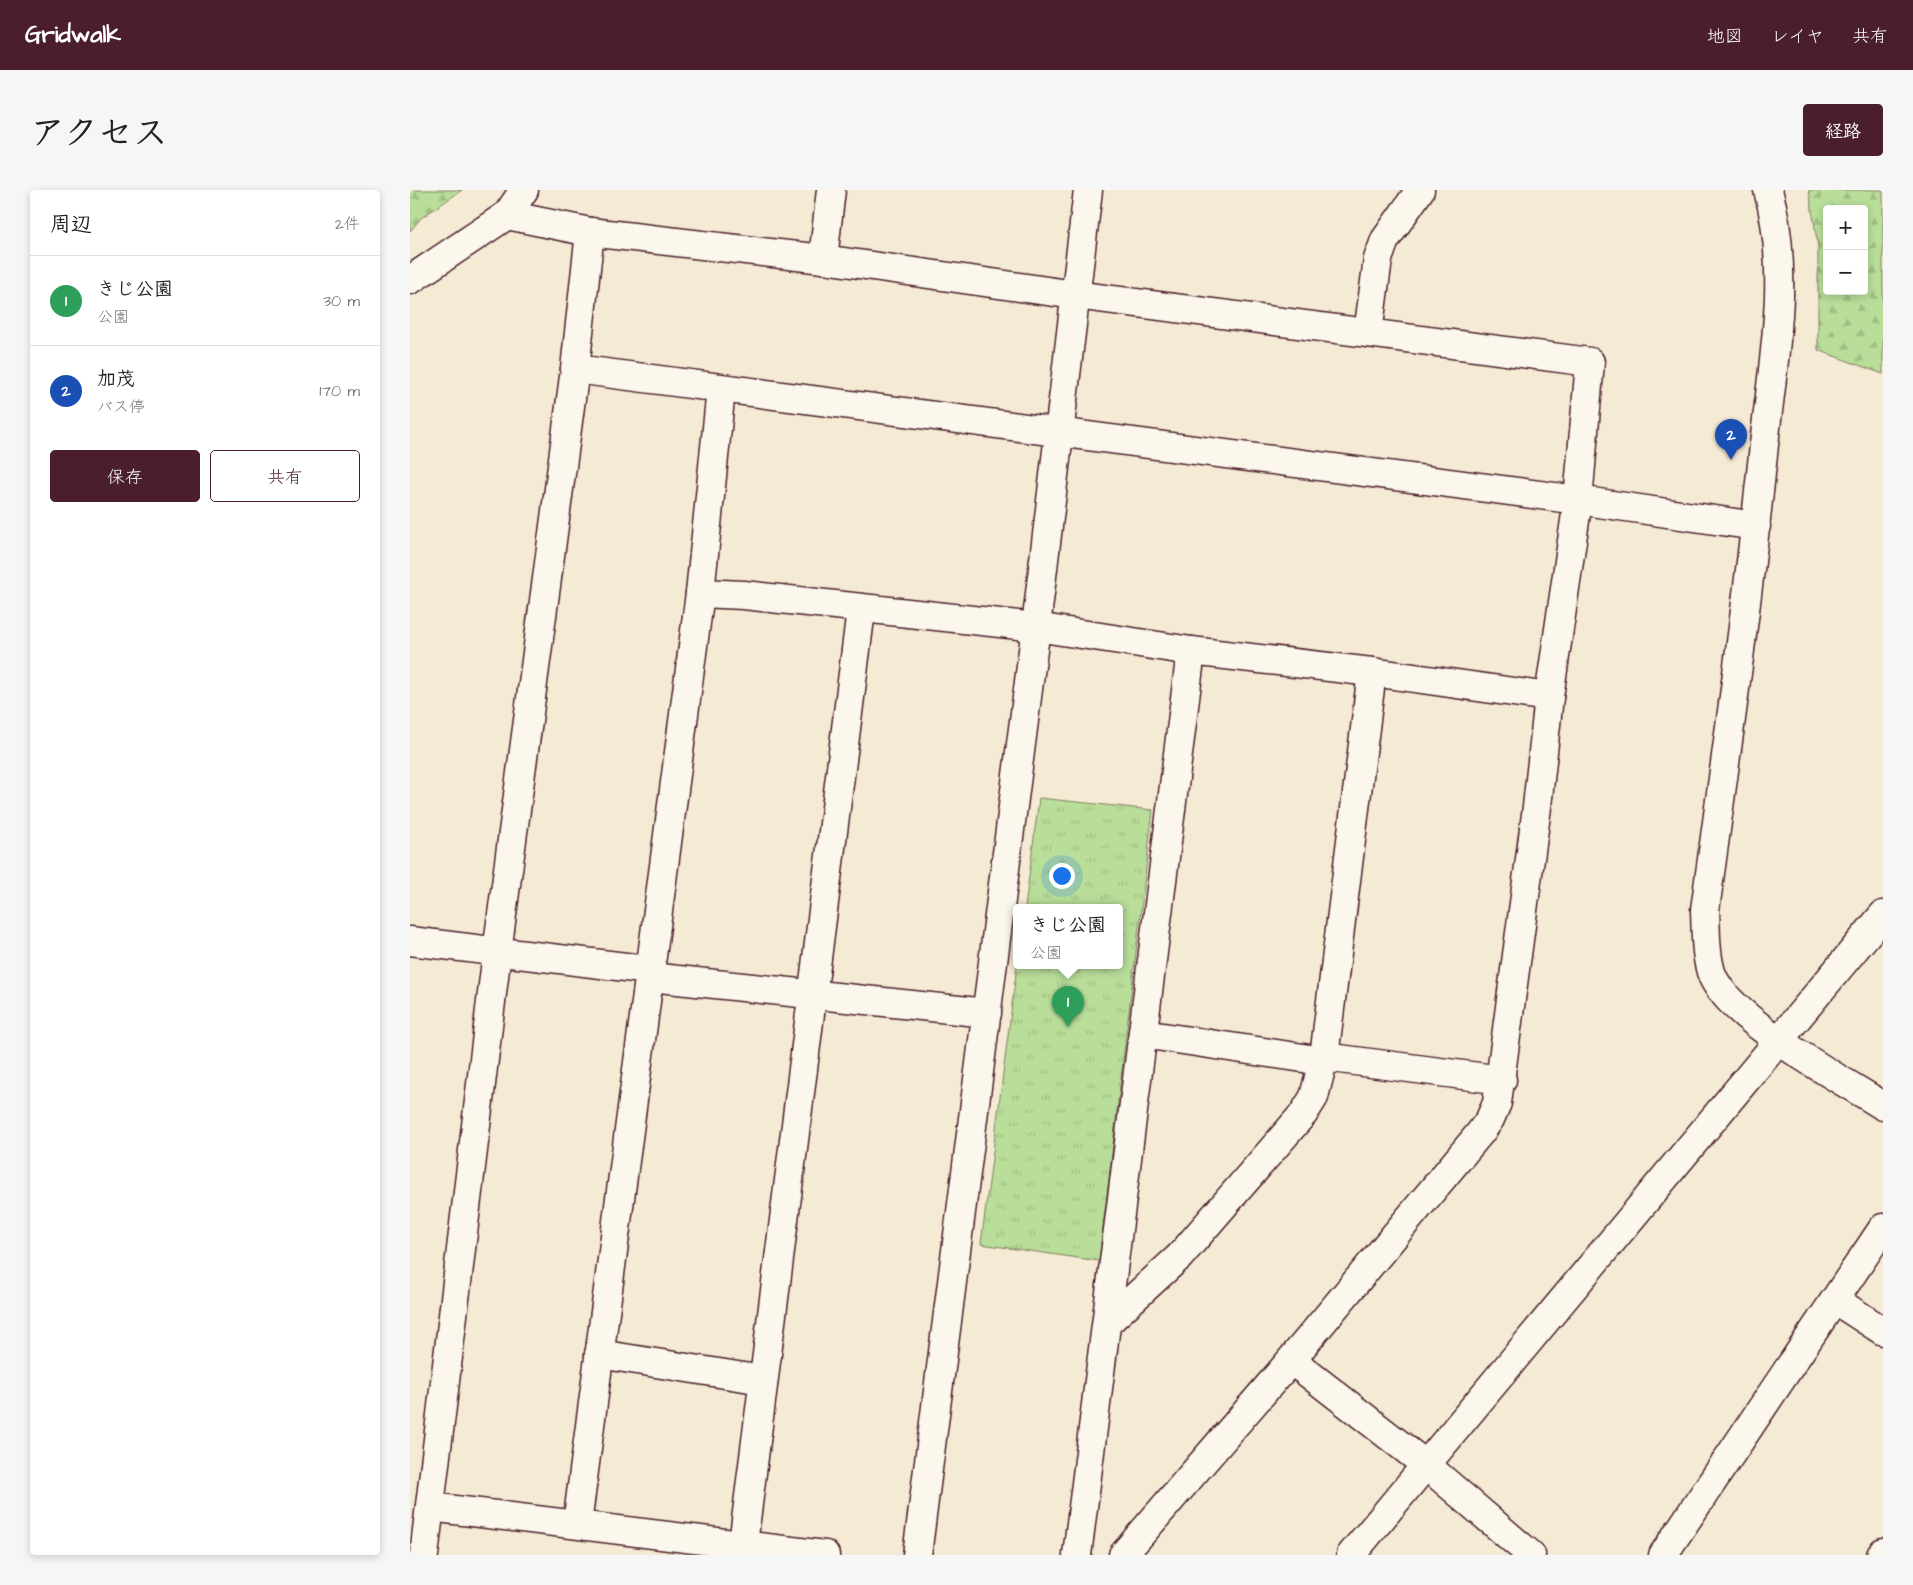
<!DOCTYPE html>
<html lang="ja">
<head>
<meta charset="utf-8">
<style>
	:root { --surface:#fff; --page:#f6f6f6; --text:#222; --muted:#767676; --line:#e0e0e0; --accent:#4a1f2b }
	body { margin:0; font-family:"Architects Daughter","Klee One",sans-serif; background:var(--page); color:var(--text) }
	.controls { position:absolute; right:15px; top:15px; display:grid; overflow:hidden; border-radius:5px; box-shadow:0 2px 8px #0003 }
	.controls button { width:45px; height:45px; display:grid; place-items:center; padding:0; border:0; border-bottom:1px solid var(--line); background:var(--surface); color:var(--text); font:25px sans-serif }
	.you { position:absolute; left:651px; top:685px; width:18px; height:18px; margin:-12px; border:4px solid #fff; border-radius:50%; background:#1a73e8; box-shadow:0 0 0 8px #1a73e833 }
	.badge { display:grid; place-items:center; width:32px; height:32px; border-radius:50%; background:var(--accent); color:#fff; font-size:16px; font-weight:700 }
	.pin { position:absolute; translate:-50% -41px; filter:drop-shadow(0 1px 2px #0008) }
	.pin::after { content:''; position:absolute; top:26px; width:18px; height:15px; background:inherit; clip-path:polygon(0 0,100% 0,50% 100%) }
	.popup { position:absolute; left:603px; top:714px; width:110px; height:65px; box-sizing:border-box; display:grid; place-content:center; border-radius:5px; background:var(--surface); filter:drop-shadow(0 1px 4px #0005); font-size:16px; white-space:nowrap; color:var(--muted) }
	.popup b { font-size:19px; color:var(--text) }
	.popup::after { content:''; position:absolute; left:50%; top:100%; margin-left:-10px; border:10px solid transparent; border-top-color:var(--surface) }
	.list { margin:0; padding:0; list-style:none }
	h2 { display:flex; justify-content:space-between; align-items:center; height:65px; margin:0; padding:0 20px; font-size:21px }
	h2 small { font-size:16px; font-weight:400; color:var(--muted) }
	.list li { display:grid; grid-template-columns:32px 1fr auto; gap:15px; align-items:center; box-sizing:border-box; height:90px; padding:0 20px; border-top:1px solid var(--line) }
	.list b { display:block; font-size:19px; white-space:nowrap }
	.list p { margin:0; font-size:16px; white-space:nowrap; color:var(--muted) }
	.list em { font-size:16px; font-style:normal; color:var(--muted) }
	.actions { display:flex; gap:10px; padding:15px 20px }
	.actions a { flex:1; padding:11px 0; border:1px solid var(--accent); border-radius:5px; text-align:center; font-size:18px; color:var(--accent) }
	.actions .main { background:var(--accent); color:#fff }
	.map { position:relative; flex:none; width:1473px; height:1365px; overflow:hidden; border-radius:5px }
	header { display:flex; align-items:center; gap:30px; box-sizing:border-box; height:70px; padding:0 25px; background:var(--accent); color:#fff }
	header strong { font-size:24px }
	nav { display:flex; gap:28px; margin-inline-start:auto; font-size:18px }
	.intro { display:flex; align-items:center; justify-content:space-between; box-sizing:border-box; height:120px; padding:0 30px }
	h1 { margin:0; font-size:35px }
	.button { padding:12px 22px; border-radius:5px; background:var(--accent); color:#fff; font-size:18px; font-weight:700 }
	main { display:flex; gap:30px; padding:0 30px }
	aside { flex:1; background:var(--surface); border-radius:5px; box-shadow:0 2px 8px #0003 }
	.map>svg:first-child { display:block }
	.forest { fill:url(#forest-firs); stroke:#817e62; fill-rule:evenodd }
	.park { fill:url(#park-tufts); stroke:#817e62 }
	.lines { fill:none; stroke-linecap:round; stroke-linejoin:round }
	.minor-casing { stroke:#4a1f2b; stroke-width:31 }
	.minor { stroke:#fbf7ec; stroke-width:28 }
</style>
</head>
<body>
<header>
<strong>Gridwalk</strong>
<nav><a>地図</a><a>レイヤ</a><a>共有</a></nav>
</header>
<div class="intro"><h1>アクセス</h1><a class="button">経路</a></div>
<main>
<aside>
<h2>周辺<small>2件</small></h2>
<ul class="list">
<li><span class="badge" style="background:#2e9e5b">1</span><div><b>きじ公園</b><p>公園</p></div><em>30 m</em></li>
<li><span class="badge" style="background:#1a4fb4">2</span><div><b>加茂</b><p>バス停</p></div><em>170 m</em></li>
</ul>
<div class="actions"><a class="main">保存</a><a>共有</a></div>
</aside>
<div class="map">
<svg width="1473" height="1365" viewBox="0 0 1473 1365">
	<defs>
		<pattern id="forest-firs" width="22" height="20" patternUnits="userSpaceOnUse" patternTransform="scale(1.25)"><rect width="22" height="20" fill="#b8de99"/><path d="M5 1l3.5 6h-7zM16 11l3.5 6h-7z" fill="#a0be84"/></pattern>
		<pattern id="park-tufts" width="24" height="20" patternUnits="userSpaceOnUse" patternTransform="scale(1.25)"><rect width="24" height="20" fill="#b8de99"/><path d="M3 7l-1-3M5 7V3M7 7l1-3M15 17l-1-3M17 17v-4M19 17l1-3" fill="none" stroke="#a0be84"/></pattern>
	</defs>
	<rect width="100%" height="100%" fill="#f5ead4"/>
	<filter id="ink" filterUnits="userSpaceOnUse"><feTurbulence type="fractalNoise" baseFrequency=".02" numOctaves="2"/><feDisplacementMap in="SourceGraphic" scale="10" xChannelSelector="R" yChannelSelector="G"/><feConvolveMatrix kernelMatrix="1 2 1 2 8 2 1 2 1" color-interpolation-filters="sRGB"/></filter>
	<g filter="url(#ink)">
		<g class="forest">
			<path d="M 0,0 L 52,0 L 11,28 L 0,41 Z"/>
			<path d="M 1399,0 L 1473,0 L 1473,184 L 1408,160 L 1408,57 ZM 1417,19 L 1454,19 L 1454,101 L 1417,101 Z"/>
		</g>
		<path class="park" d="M 629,608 L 743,620 L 689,1071 L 571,1054 L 607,776 L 709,776 L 709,718 L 615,718 Z"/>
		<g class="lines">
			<defs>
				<g id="minor">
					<path d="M 1358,0 C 1381,82 1363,172 1354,255 C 1338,411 1316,566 1295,720 C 1296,741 1295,765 1302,785 C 1320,830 1431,889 1473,916"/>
					<path d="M 97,25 L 180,42 L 413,69 L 665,105 L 1180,172 L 1168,310 L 1139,507 L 1127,617 L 1087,913 L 1080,929 L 1070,943 L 881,1170 L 713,1365"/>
					<path d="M 413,69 L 421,0"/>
					<path d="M 0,90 L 97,25 L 114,0"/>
					<path d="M 958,143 L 968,69 L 975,50 L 1010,0"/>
					<path d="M 165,179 L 1168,310 L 1346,336"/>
					<path d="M 290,403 L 334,405 L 626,437 L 781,461 L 962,482 L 1139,507"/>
					<path d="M 0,751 L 241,780"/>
					<path d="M 240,787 L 577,823"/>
					<path d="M 733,844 L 913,871"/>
					<path d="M 914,867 L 1092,890"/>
					<path d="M 1425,1110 L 1473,1141"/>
					<path d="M 698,1132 L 770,1066 L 894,923 L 904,907 L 914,867 L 962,482"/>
					<path d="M 189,1164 L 353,1190"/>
					<path d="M 881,1170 L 1016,1275 L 1121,1365"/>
					<path d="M 20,1317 L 415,1365"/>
					<path d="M 167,1334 L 290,403 L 311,199"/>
					<path d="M 333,1354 L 451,420"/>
					<path d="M 14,1365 L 87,762 L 165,179 L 180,42"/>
					<path d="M 507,1365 L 626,437 L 678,0"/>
					<path d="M 667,1365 L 781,461"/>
					<path d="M 941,1365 L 1473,725"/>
					<path d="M 1253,1365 L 1473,1038"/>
					<path d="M 1471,1365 L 1473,1362"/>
				</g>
			</defs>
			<use href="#minor" class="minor-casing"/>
			<use href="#minor" class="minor"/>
		</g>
	</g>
</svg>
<div class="controls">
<button>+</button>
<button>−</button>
</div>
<div class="you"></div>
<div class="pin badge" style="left:658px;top:837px;background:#2e9e5b">1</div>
<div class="popup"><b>きじ公園</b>公園</div>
<div class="pin badge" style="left:1321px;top:270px;background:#1a4fb4">2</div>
</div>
</main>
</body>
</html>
